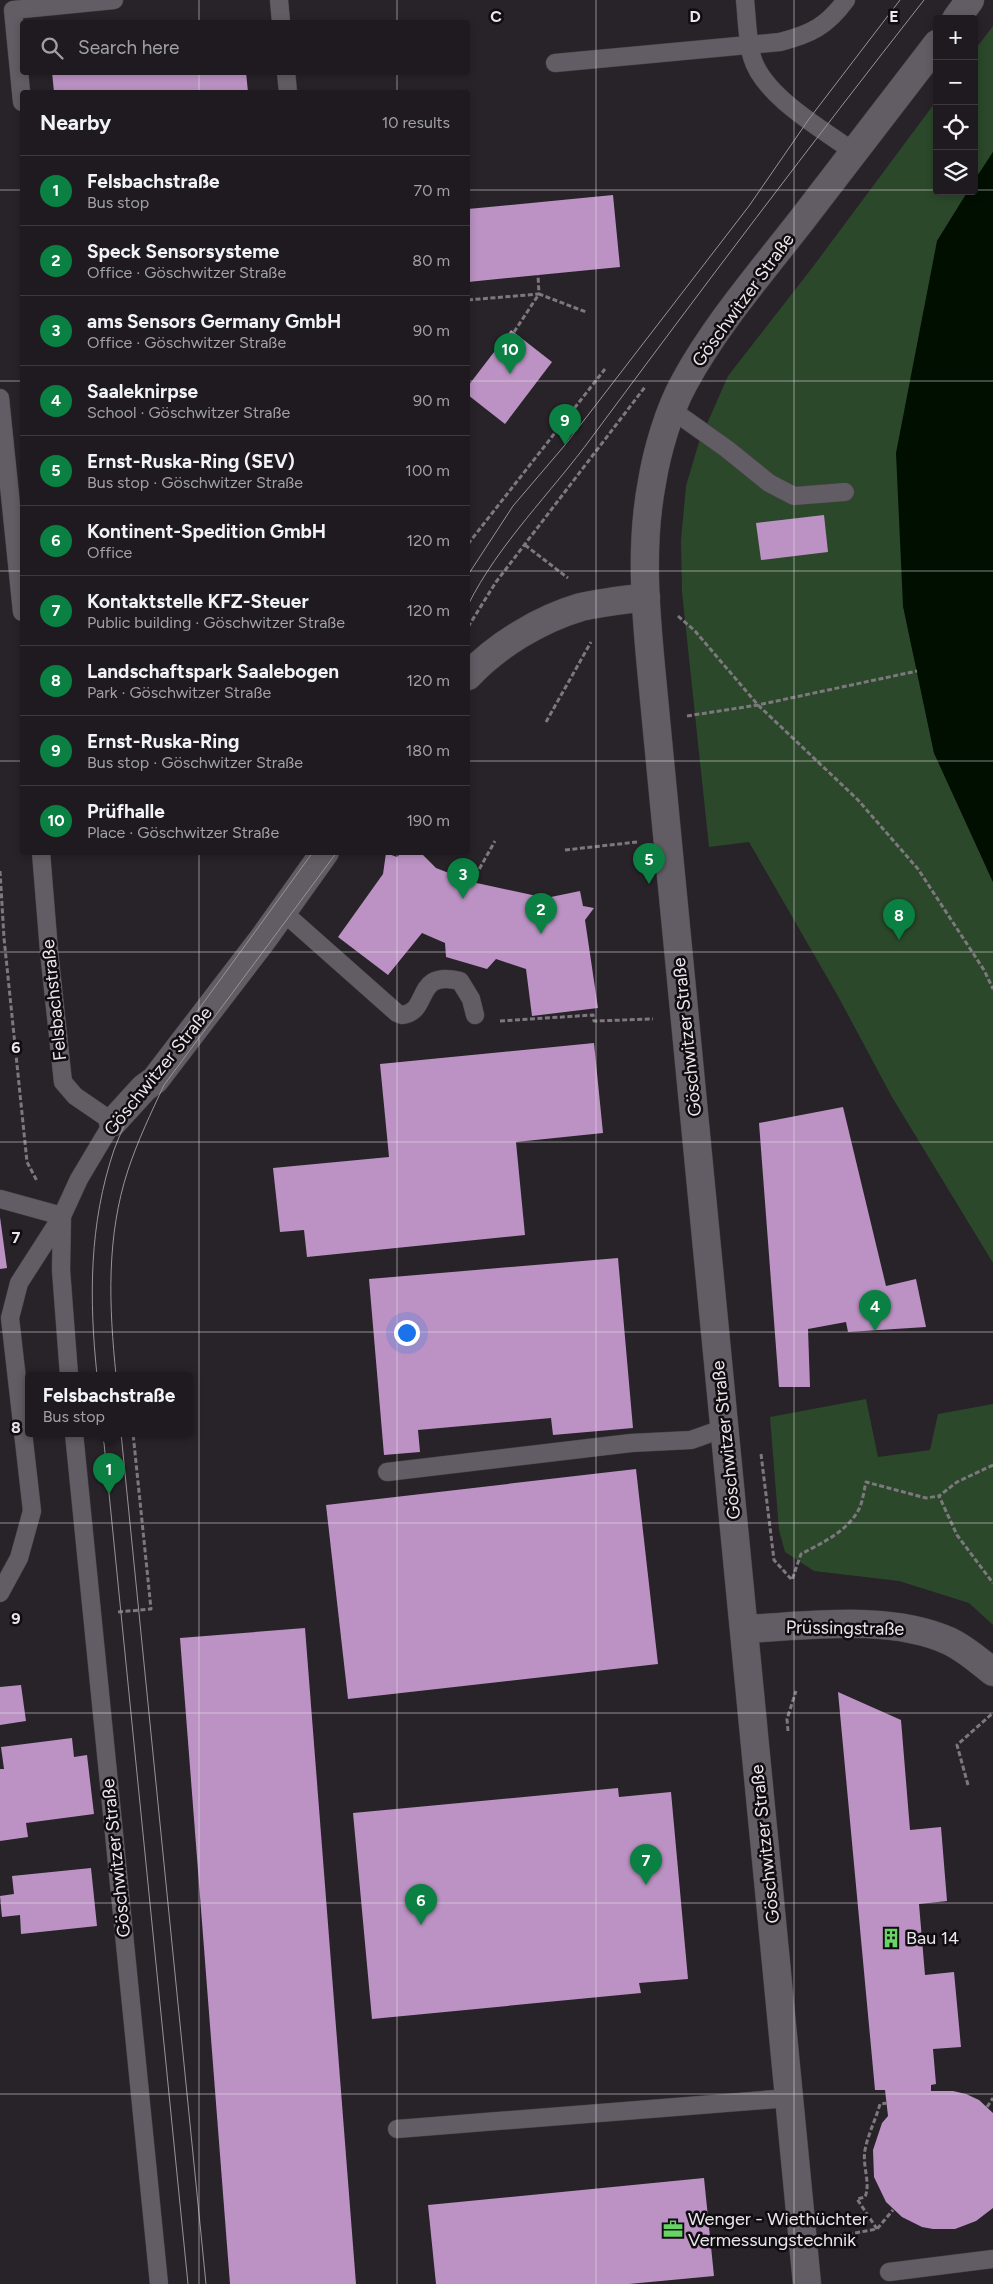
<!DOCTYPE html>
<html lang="en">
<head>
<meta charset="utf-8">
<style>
	:root { --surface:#1e1a1f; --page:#262328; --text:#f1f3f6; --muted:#a1a1a4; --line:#3c383d; --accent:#0b8043 }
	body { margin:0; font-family:Figtree,sans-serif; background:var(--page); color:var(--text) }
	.controls { position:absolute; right:15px; top:15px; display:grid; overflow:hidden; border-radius:5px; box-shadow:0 2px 8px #0003 }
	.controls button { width:45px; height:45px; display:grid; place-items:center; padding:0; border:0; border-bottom:1px solid var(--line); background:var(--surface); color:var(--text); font:25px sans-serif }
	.you { position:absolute; left:406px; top:1332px; width:18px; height:18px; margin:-12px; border:4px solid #fff; border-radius:50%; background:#1a73e8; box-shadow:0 0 0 8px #1a73e833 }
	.badge { display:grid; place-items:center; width:32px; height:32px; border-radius:50%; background:var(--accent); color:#fff; font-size:16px; font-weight:700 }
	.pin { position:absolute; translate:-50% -41px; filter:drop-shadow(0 1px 2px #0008) }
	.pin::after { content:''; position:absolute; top:26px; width:18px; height:15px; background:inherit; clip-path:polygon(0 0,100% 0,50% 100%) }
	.popup { position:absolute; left:25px; top:1372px; width:168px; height:65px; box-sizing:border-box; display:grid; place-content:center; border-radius:5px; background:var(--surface); filter:drop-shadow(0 1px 4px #0005); font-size:16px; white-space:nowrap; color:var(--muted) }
	.popup b { font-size:19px; color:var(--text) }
	.popup::after { content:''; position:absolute; left:50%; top:100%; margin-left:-10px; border:10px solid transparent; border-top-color:var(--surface) }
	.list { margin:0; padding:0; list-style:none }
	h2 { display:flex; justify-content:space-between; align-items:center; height:65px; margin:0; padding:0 20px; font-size:21px }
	h2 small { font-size:16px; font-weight:400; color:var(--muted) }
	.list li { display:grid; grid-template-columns:32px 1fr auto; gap:15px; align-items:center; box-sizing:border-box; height:70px; padding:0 20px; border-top:1px solid var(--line) }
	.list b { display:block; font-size:19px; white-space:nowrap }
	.list p { margin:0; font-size:16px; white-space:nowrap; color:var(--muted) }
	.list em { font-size:16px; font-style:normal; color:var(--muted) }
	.icon { flex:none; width:28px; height:28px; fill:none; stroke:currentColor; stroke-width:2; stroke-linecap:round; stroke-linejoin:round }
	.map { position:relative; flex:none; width:993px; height:2284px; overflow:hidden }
	.search { position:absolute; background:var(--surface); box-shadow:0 2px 8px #0003; left:20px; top:20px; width:450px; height:55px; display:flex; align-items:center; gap:12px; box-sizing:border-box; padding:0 18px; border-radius:5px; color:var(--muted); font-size:19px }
	.panel { position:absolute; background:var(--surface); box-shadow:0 2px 8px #0003; left:20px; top:90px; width:450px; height:765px; border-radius:5px }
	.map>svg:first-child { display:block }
	.green { fill:#2b482a }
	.water { fill:#000f00 }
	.building { fill:#bb92c3 }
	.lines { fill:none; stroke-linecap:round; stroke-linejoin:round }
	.service-casing { stroke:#454046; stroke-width:19 }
	.minor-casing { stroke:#454046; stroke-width:29 }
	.secondary-casing { stroke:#454046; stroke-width:29 }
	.path { stroke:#7d787e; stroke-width:3; stroke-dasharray:5 2.5; stroke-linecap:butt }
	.service { stroke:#625c64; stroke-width:18 }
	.minor { stroke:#625c64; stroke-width:28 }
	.secondary { stroke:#625c64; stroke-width:28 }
	.tram { stroke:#989399; stroke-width:1 }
	.grid { fill:none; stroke:#eae6eb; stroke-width:1; stroke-opacity:0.55 }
	.labels { text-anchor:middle; stroke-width:5; stroke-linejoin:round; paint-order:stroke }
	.street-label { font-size:18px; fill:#eae6eb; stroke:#0f0d10 }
	.poi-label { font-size:18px; fill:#eae6eb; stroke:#0f0d10; text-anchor:start }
	.grid-label { font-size:16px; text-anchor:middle; font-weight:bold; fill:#eae6eb; stroke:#0f0d10; stroke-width:5; stroke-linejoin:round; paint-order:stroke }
</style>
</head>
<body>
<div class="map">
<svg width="993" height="2284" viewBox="0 0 993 2284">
	<rect width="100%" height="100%" fill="#282229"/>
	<g class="green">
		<path d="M 993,26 L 993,152 L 974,181 L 974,51 Z"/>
		<path d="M 937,100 L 937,191 L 968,191 L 937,241 L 903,606 L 934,753 L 993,882 L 993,1263 L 892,1097 L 839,998 L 749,842 L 709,847 L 682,592 L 681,540 L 686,486 L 699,442 L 728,376 L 812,268 Z"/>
		<path d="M 866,1399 L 878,1457 L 930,1450 L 938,1414 L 993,1404 L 993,1625 L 969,1603 L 899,1581 L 814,1571 L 785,1552 L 779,1530 L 770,1417 Z"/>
	</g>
	<path class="water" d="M 993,152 L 993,882 L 934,753 L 903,606 L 896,453 L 937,241 L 968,191 L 974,191 L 974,181 Z"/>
	<g class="building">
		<path d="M 52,72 L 246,72 L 248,92 L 54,92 Z"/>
		<path d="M 613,195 L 620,267 L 468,282 L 468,209 Z"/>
		<path d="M 511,330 L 552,362 L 505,424 L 468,395 L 468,386 Z"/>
		<path d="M 824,515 L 828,552 L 761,560 L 756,523 Z"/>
		<path d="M 402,852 L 420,852 L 436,868 L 472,882 L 546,898 L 580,891 L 583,906 L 594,908 L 585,920 L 598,1008 L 532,1016 L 526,969 L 496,959 L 487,969 L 446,957 L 445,943 L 422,933 L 388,975 L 338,937 L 383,874 L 386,853 L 397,857 Z"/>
		<path d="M 594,1043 L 603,1133 L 516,1142 L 525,1235 L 307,1257 L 304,1230 L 280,1232 L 273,1168 L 389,1157 L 380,1064 Z"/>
		<path d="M 843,1107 L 886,1286 L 916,1279 L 926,1327 L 848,1332 L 846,1322 L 808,1329 L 810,1387 L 779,1387 L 759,1123 Z"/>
		<path d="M 0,1217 L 7,1268 L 0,1269 Z"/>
		<path d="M 618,1258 L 633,1428 L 553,1435 L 551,1418 L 418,1430 L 420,1452 L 384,1455 L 369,1279 Z"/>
		<path d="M 636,1469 L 658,1664 L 348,1699 L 326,1505 Z"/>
		<path d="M 305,1628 L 356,2284 L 230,2284 L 180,1638 Z"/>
		<path d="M 21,1685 L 26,1721 L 0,1725 L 0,1687 Z"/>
		<path d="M 838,1692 L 901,1720 L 910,1830 L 941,1827 L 947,1901 L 919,1904 L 925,1975 L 954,1972 L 961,2047 L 933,2049 L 936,2084 L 931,2085 L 931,2091 L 953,2091 L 966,2094 L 979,2100 L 993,2113 L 993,2208 L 976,2221 L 955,2229 L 933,2229 L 922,2227 L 902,2217 L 886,2202 L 874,2177 L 873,2150 L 882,2123 L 888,2116 L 885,2090 L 875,2090 Z"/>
		<path d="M 72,1738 L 74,1757 L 87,1755 L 94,1814 L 26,1823 L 28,1837 L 0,1841 L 0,1769 L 4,1769 L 1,1747 Z"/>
		<path d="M 618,1788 L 619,1797 L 671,1792 L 688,1979 L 639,1983 L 641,1993 L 372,2019 L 353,1813 Z"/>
		<path d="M 91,1868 L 97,1926 L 21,1934 L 20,1915 L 2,1917 L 0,1896 L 14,1894 L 12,1876 Z"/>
		<path d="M 704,2178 L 714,2276 L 629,2284 L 436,2284 L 428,2205 Z"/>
	</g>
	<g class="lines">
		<defs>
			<g id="service">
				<path d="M 279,0 L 281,22"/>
				<path d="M 745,0 C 747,18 747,39 752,57 C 763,96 822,129 854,152"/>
				<path d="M 555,63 L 780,42 C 811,34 827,26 846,0"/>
				<path d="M 286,72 L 288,92"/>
				<path d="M 22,102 L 13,10 L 114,0"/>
				<path d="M 0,398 L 22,612"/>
				<path d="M 672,410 L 727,449 L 769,483 L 794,496 L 845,492"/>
				<path d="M 41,852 L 49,951 L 63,1082 L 75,1096 L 113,1122 L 79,1179 L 62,1216 L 61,1270 L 69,1375"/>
				<path d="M 283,912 L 397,1013 L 402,1015 C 431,1012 413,969 460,981 L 471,999 L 475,1015"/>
				<path d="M 0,1199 L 62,1216 L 19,1283 L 10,1318 L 32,1511 L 19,1558 L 0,1593"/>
				<path d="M 74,1433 L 159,2284"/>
				<path d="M 387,1472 L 631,1443 L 691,1440 L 725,1428"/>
				<path d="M 397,2129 L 789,2098"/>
				<path d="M 889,2272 L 993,2259"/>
			</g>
			<g id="minor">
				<path d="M 468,676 C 497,645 540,619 581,607 C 602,602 624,600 646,597"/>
				<path d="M 113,1122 L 144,1088 L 155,1080 L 263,939 L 325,852"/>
				<path d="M 745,1629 C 809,1626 889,1614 949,1641 C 966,1649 979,1661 993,1672"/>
			</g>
			<g id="secondary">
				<path d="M 956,19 L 970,0"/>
				<path d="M 807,2284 L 656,720 C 649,641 637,560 652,482 C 657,451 669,410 684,383 C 714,327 762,271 801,221 C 846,162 892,103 937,44"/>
			</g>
		</defs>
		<use href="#service" class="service-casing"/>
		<use href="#minor" class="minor-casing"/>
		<use href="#secondary" class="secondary-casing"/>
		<g class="path">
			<path d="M 468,300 L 539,294 L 538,275"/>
			<path d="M 514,332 L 539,294 L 586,312"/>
			<path d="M 468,544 L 605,369"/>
			<path d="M 525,545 L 568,578"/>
			<path d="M 678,616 L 695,631 L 758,705 L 858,800 L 918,869 L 984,970 L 993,989"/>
			<path d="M 468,627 L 496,582 L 645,387"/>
			<path d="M 687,716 L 758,705 L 917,671"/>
			<path d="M 546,722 L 591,642"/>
			<path d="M 565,850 L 637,842"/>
			<path d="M 0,871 L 4,938 L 27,1162 L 37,1181"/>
			<path d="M 472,882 L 495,841"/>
			<path d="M 500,1021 L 593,1015 L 594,1021 L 653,1019"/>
			<path d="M 761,1454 L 774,1560 L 792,1580 L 801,1554 C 822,1543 848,1531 859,1509 C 863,1501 864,1490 866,1482 L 926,1498 L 939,1496"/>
			<path d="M 993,1465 L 957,1482 L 939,1496 L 957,1535 L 993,1583"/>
			<path d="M 118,1612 L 151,1609 L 133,1433"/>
			<path d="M 788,1731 L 787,1719 L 796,1691"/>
			<path d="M 968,1785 L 957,1745 L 993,1713"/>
			<path d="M 987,2107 L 993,2098"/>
			<path d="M 877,2229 L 857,2199 L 865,2197 C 871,2183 862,2166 865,2150 C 868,2134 876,2119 880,2104 L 887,2103"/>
			<path d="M 833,2237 L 877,2229 L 893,2210"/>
		</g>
		<use href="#service" class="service"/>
		<use href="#minor" class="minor"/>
		<use href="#secondary" class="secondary"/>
		<g class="tram">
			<path d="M 468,575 L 513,506 L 565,445 L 749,206 L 809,119 L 900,0"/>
			<path d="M 468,605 C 499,543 551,493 592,437 C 701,290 811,144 924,0"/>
			<path d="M 97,1375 C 89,1299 89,1224 114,1150 C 126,1117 145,1086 164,1057 L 313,852"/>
			<path d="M 116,1375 C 109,1306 106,1237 128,1170 C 138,1140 151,1113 164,1085 L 337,852"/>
			<path d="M 103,1433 L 188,2284"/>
			<path d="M 121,1433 L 206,2284"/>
		</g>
	</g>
	<path class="grid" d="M 199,0 L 199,22M 397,0 L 397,22M 596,0 L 596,2284M 794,0 L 794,2284M 199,72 L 199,92M 397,72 L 397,92M 0,190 L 22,190M 468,190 L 937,190M 974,190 L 993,190M 0,381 L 22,381M 468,381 L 993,381M 0,571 L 22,571M 468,571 L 993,571M 0,761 L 22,761M 468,761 L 993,761M 199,852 L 199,2284M 397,852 L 397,2284M 0,952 L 993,952M 0,1142 L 993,1142M 0,1332 L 993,1332M 0,1523 L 993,1523M 0,1713 L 993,1713M 0,1903 L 993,1903M 0,2094 L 993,2094"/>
	<defs>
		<symbol id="building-bare" viewBox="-9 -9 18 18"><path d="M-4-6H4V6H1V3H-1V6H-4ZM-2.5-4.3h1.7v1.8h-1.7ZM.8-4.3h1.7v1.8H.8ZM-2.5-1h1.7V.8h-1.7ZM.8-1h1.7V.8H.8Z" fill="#67d465" stroke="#0f0d10" stroke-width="2.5" paint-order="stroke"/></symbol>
		<symbol id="office-bare" viewBox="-9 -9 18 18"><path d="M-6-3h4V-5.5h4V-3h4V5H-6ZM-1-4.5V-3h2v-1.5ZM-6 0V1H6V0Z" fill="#67d465" stroke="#0f0d10" stroke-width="2.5" paint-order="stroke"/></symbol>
	</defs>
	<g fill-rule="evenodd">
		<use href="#building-bare" x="877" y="1924" width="28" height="28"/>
		<use href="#office-bare" x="659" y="2215" width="28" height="28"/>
	</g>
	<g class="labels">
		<g class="street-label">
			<text transform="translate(743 300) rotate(-54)" y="6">Göschwitzer Straße</text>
			<text transform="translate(54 1000) rotate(-96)" y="6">Felsbachstraße</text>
			<text transform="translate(687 1037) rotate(-96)" y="6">Göschwitzer Straße</text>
			<text transform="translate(158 1071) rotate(-51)" y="6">Göschwitzer Straße</text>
			<text transform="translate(726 1440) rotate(-96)" y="6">Göschwitzer Straße</text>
			<text transform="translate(845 1628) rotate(1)" y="6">Prüssingstraße</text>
			<text transform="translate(765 1844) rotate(-96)" y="6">Göschwitzer Straße</text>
			<text transform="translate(116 1858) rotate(-96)" y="6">Göschwitzer Straße</text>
		</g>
		<g class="poi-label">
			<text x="906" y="1944">Bau 14</text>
			<text x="688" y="2225">Wenger - Wiethüchter<tspan x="688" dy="21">Vermessungstechnik</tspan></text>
		</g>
	</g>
	<g class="grid-label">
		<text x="496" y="22">C</text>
		<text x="695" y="22">D</text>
		<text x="894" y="22">E</text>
		<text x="16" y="1053">6</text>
		<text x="16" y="1243">7</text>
		<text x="16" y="1433">8</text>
		<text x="16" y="1624">9</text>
	</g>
</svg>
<div class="controls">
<button>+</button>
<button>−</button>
<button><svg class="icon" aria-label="locate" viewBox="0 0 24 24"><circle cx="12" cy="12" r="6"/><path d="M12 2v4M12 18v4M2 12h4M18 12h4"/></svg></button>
<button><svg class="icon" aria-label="layers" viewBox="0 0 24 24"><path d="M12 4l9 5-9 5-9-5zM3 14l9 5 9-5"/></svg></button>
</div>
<div class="you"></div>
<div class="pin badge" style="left:109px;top:1494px">1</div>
<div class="popup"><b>Felsbachstraße</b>Bus stop</div>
<div class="pin badge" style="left:541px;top:934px">2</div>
<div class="pin badge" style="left:463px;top:899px">3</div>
<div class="pin badge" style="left:875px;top:1331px">4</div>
<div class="pin badge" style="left:649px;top:884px">5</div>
<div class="pin badge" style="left:421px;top:1925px">6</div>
<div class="pin badge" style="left:646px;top:1885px">7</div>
<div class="pin badge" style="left:899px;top:940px">8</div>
<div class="pin badge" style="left:565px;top:445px">9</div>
<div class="pin badge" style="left:510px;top:374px">10</div>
<div class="search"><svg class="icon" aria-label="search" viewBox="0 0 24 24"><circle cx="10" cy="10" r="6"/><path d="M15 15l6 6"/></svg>Search here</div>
<section class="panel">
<h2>Nearby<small>10 results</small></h2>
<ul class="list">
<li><span class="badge">1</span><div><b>Felsbachstraße</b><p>Bus stop</p></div><em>70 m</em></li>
<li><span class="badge">2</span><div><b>Speck Sensorsysteme</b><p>Office · Göschwitzer Straße</p></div><em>80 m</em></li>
<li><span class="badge">3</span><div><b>ams Sensors Germany GmbH</b><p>Office · Göschwitzer Straße</p></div><em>90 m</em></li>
<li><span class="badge">4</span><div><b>Saaleknirpse</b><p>School · Göschwitzer Straße</p></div><em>90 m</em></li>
<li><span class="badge">5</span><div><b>Ernst-Ruska-Ring (SEV)</b><p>Bus stop · Göschwitzer Straße</p></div><em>100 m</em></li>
<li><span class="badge">6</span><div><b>Kontinent-Spedition GmbH</b><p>Office</p></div><em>120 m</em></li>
<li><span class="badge">7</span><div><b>Kontaktstelle KFZ-Steuer</b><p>Public building · Göschwitzer Straße</p></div><em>120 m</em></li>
<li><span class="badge">8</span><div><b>Landschaftspark Saalebogen</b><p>Park · Göschwitzer Straße</p></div><em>120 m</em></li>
<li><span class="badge">9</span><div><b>Ernst-Ruska-Ring</b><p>Bus stop · Göschwitzer Straße</p></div><em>180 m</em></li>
<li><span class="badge">10</span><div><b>Prüfhalle</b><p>Place · Göschwitzer Straße</p></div><em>190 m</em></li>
</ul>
</section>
</div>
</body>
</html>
